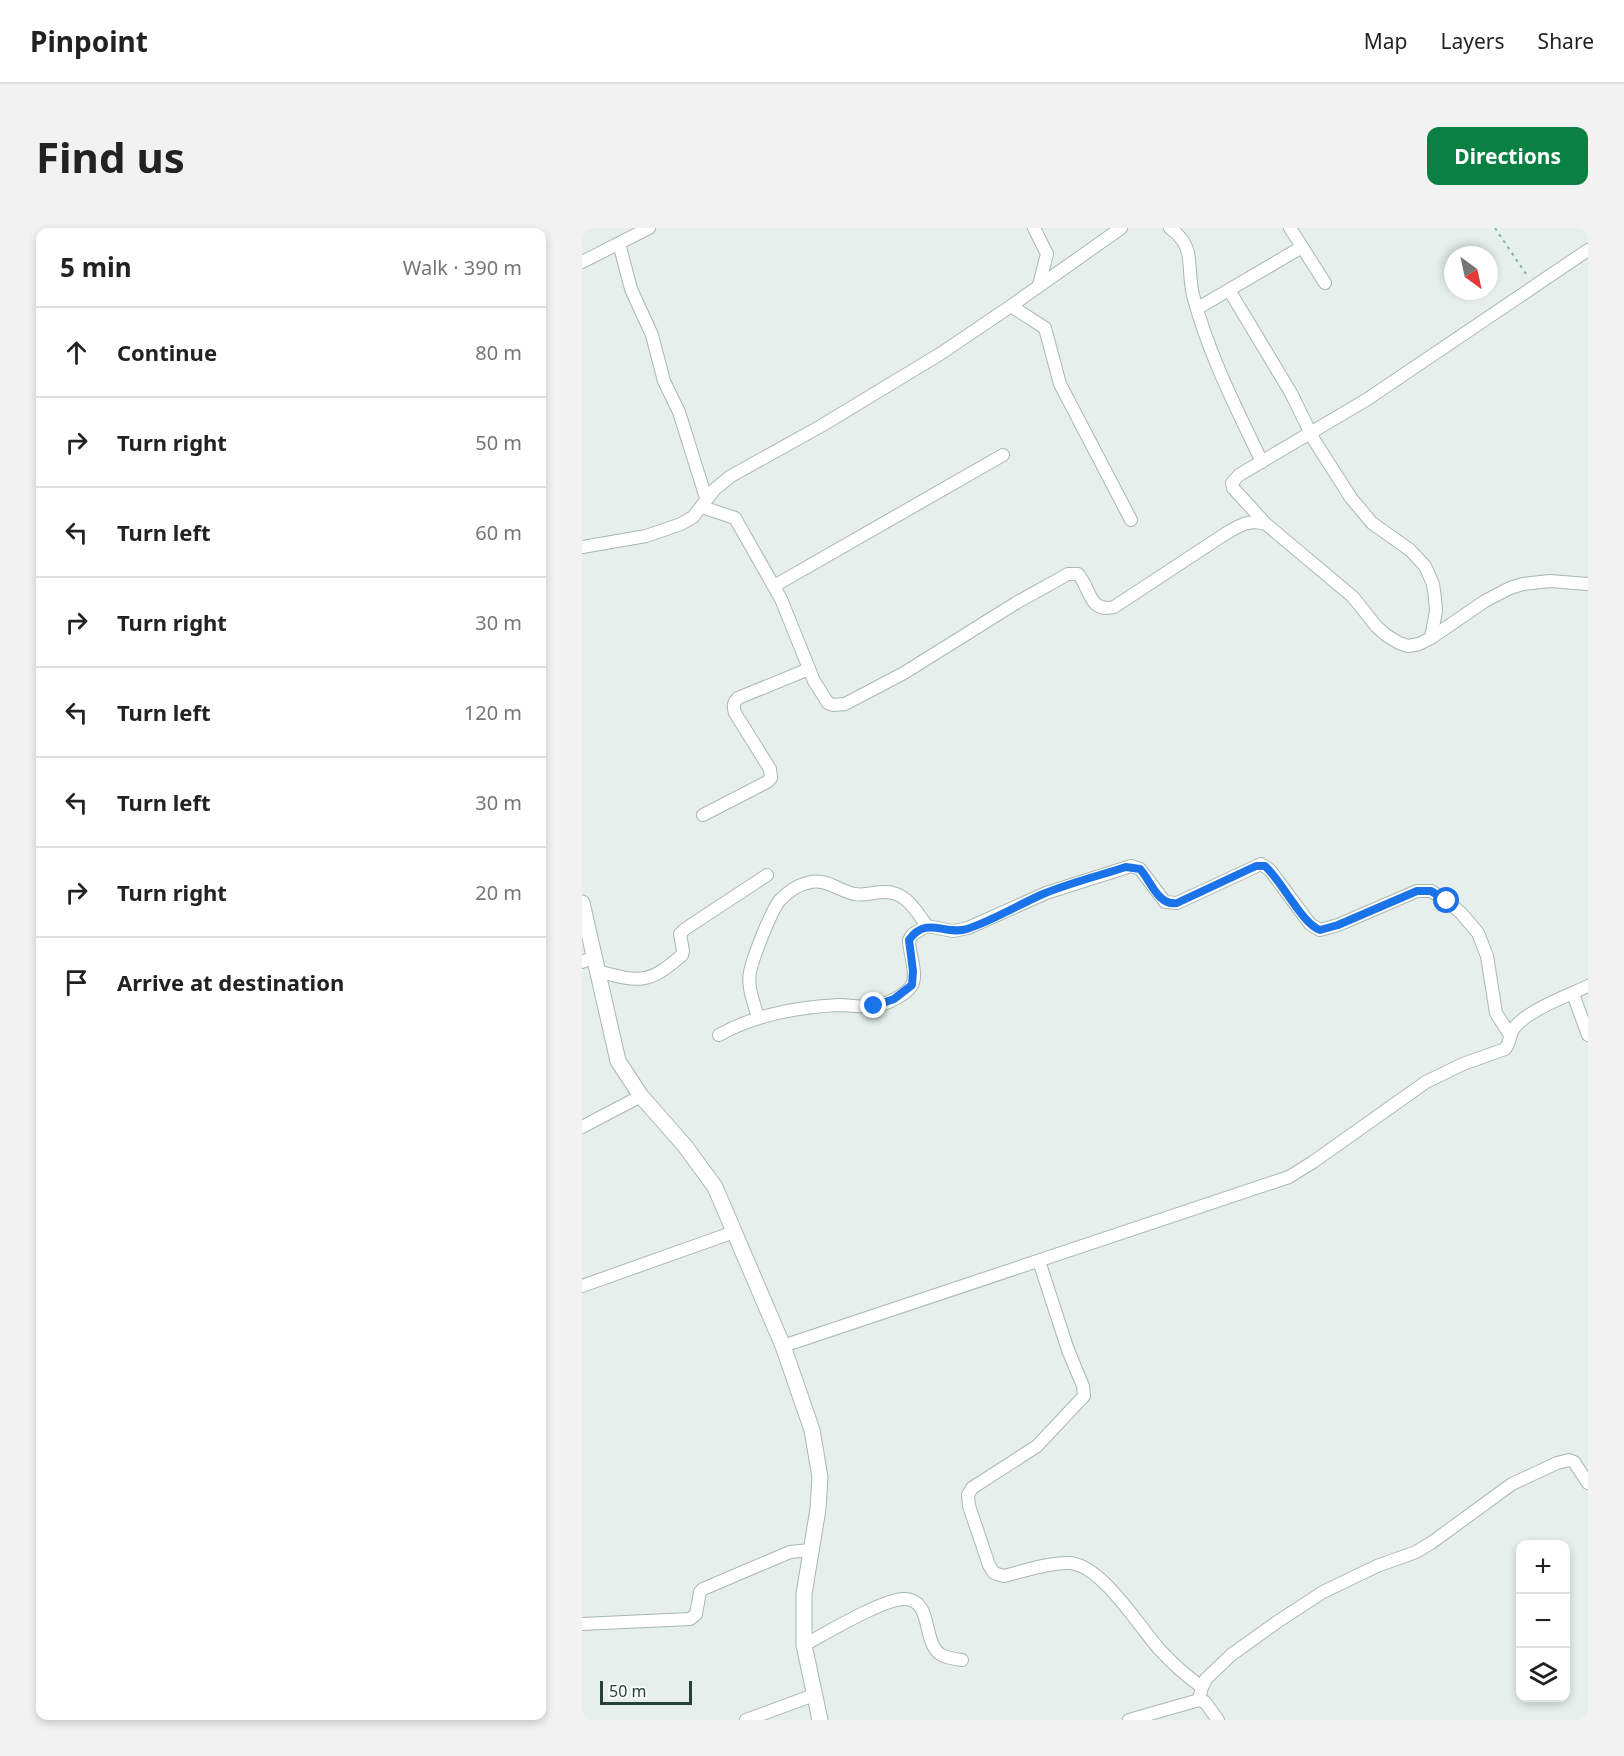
<!DOCTYPE html>
<html lang="en">
<head>
<meta charset="utf-8">
<style>
	:root { --surface:#fff; --page:#f2f2f2; --text:#222; --muted:#767676; --line:#e0e0e0; --accent:#0b8043 }
	body { margin:0; font-family:"Noto Sans",sans-serif; background:var(--page); color:var(--text) }
	.controls { position:absolute; right:18px; bottom:18px; display:grid; overflow:hidden; border-radius:12px; box-shadow:0 3px 9px #0003 }
	.controls button { width:54px; height:54px; display:grid; place-items:center; padding:0; border:0; border-bottom:2px solid var(--line); background:var(--surface); color:var(--text); font:30px sans-serif }
	.compass { position:absolute; left:862px; top:18px; width:54px; height:54px; border-radius:50%; background:var(--surface); box-shadow:0 3px 9px #0003; rotate:147deg }
	.scale { position:absolute; left:18px; bottom:15px; width:92px; box-sizing:border-box; padding-left:6px; border:3px solid #24423a; border-top:0; font-size:16px; line-height:21px; white-space:nowrap; color:#24423a; -webkit-text-stroke:4px #f7fbf9; paint-order:stroke }
	.stop { position:absolute; width:18px; height:18px; margin:-14px; border:4px solid #1a73e8; border-radius:50%; background:#fff }
	.stop.end { background:#1a73e8; border-color:#fff; box-shadow:0 2px 6px #0008 }
	.list { margin:0; padding:0; list-style:none }
	h2 { display:flex; justify-content:space-between; align-items:center; height:78px; margin:0; padding:0 24px; font-size:26px }
	h2 small { font-size:20px; font-weight:400; color:var(--muted) }
	.list li { display:grid; grid-template-columns:39px 1fr auto; gap:18px; align-items:center; box-sizing:border-box; height:90px; padding:0 24px; border-top:2px solid var(--line) }
	.list b { display:block; font-size:22px; white-space:nowrap }
	.list em { font-size:20px; font-style:normal; color:var(--muted) }
	.icon { flex:none; width:33px; height:33px; fill:none; stroke:currentColor; stroke-width:2; stroke-linecap:round; stroke-linejoin:round }
	.map { position:relative; flex:none; width:1006px; height:1492px; overflow:hidden; border-radius:12px }
	header { display:flex; align-items:center; gap:36px; box-sizing:border-box; height:84px; padding:0 30px; background:var(--surface); border-bottom:2px solid var(--line) }
	header strong { font-size:28px }
	nav { display:flex; gap:33px; margin-inline-start:auto; font-size:21px }
	.intro { display:flex; align-items:center; justify-content:space-between; box-sizing:border-box; height:144px; padding:0 36px }
	h1 { margin:0; font-size:42px }
	.button { padding:15px 27px; border-radius:12px; background:var(--accent); color:#fff; font-size:21px; font-weight:700 }
	main { display:flex; gap:36px; padding:0 36px }
	aside { flex:1; background:var(--surface); border-radius:12px; box-shadow:0 3px 9px #0003 }
	.map>svg:first-child { display:block }
	.lines { fill:none; stroke-linecap:round; stroke-linejoin:round }
	.minor-casing { stroke:#a8b8b2; stroke-width:14 }
	.tertiary-casing { stroke:#a8b8b2; stroke-width:17 }
	.path { stroke:#86b3a5; stroke-width:2; stroke-dasharray:3 4.5; stroke-linecap:butt }
	.minor { stroke:#fff; stroke-width:12 }
	.tertiary { stroke:#fff; stroke-width:15 }
	.route { stroke:#1a73e8; stroke-width:8 }
</style>
</head>
<body>
<header>
<strong>Pinpoint</strong>
<nav><a>Map</a><a>Layers</a><a>Share</a></nav>
</header>
<div class="intro"><h1>Find us</h1><a class="button">Directions</a></div>
<main>
<aside>
<h2>5 min<small>Walk · 390 m</small></h2>
<ul class="list">
<li><svg class="icon" aria-label="ahead" viewBox="0 0 24 24"><path d="M12 20V5M6 11l6-6 6 6"/></svg><div><b>Continue</b></div><em>80 m</em></li>
<li><svg class="icon" aria-label="right" viewBox="0 0 24 24"><path d="M7 20v-9h11M14 6l5 5-5 5"/></svg><div><b>Turn right</b></div><em>50 m</em></li>
<li><svg class="icon" aria-label="left" viewBox="0 0 24 24"><path d="M17 20v-9H6M10 6l-5 5 5 5"/></svg><div><b>Turn left</b></div><em>60 m</em></li>
<li><svg class="icon" aria-label="right" viewBox="0 0 24 24"><path d="M7 20v-9h11M14 6l5 5-5 5"/></svg><div><b>Turn right</b></div><em>30 m</em></li>
<li><svg class="icon" aria-label="left" viewBox="0 0 24 24"><path d="M17 20v-9H6M10 6l-5 5 5 5"/></svg><div><b>Turn left</b></div><em>120 m</em></li>
<li><svg class="icon" aria-label="left" viewBox="0 0 24 24"><path d="M17 20v-9H6M10 6l-5 5 5 5"/></svg><div><b>Turn left</b></div><em>30 m</em></li>
<li><svg class="icon" aria-label="right" viewBox="0 0 24 24"><path d="M7 20v-9h11M14 6l5 5-5 5"/></svg><div><b>Turn right</b></div><em>20 m</em></li>
<li><svg class="icon" aria-label="arrive" viewBox="0 0 24 24"><path d="M6 21V4h12l-3 4 3 4H6"/></svg><div><b>Arrive at destination</b></div></li>
</ul>
</aside>
<div class="map">
<svg width="1006" height="1492" viewBox="0 0 1006 1492">
	<rect width="100%" height="100%" fill="#e6efeb"/>
	<g class="lines">
		<defs>
			<g id="minor">
				<path d="M 452,0 L 465,26 L 457,57"/>
				<path d="M 588,0 C 615,20 604,38 611,67 C 626,125 654,180 680,234"/>
				<path d="M 708,0 L 743,55"/>
				<path d="M 37,15 L 49,61 L 70,107 L 82,153 L 97,184 L 124,270"/>
				<path d="M 0,34 L 67,0"/>
				<path d="M 647,62 L 709,165 L 732,212 L 769,270 L 790,295 L 828,322 L 843,338 L 851,356 L 853,370 L 854,383 L 849,410"/>
				<path d="M 429,78 L 463,100 L 478,156 L 549,292"/>
				<path d="M 616,80 L 720,19"/>
				<path d="M 120,279 L 153,290 L 199,371 L 232,453 L 246,475 L 251,477 L 263,476 L 322,445 L 434,375 L 486,346 L 496,346 C 509,360 506,385 532,379 L 643,306 C 658,297 667,291 684,296 L 771,369 L 794,398 L 804,407 L 817,415 L 826,418 L 837,416 L 849,410 L 903,373 L 928,360 L 941,356 L 968,353 L 1006,356"/>
				<path d="M 683,295 L 651,260 L 650,255 L 657,247 L 784,172 L 1006,22"/>
				<path d="M 0,319 L 64,308 L 99,296 L 111,289 L 133,261 L 149,248 L 239,198 L 358,126 L 429,78 L 539,0"/>
				<path d="M 192,358 L 421,227"/>
				<path d="M 121,587 L 185,554 L 189,550 L 188,541 L 153,485 C 151,478 151,475 156,470 L 227,441"/>
				<path d="M 0,734 L 12,729"/>
				<path d="M 15,743 C 57,754 66,757 100,727 L 101,723 L 98,706 L 103,701 L 185,647"/>
				<path d="M 991,766 L 1006,807"/>
				<path d="M 176,789 C 172,775 165,759 168,744 C 171,729 189,683 198,672 C 205,665 216,657 225,655 C 244,649 256,663 273,666 C 283,668 292,664 301,664 C 324,663 333,682 345,698"/>
				<path d="M 137,807 C 174,786 215,779 257,777 C 270,777 286,781 299,777 C 308,774 325,766 330,757 C 336,746 327,725 327,712 L 331,706 L 345,698 L 371,703 L 386,700 L 464,665 L 549,638 L 558,641 L 583,674 L 595,675 L 679,636 L 688,642 L 728,696 L 738,702 L 756,697 L 835,663 L 849,663 L 865,673 L 879,685 L 896,705 L 905,728 L 914,785 L 928,807"/>
				<path d="M 0,899 L 59,868"/>
				<path d="M 457,1033 L 486,1122 L 501,1158 L 502,1168 L 455,1218 L 390,1260 L 386,1267 L 387,1278 L 407,1337 L 412,1345 L 422,1348 C 442,1343 465,1335 486,1335 C 519,1335 557,1399 578,1422 C 591,1436 604,1448 620,1459"/>
				<path d="M 0,1058 L 152,1004"/>
				<path d="M 201,1118 L 707,949 L 731,934 L 844,854 L 881,836 L 923,821 C 929,814 927,806 932,800 C 946,782 985,768 1006,758"/>
				<path d="M 0,1396 L 108,1391 L 114,1386 L 118,1364 L 121,1361 L 208,1324 L 229,1322"/>
				<path d="M 222,1417 C 243,1406 302,1370 323,1371 C 351,1372 340,1413 358,1426 C 364,1430 372,1431 380,1432"/>
				<path d="M 617,1472 L 620,1459 L 624,1451 L 649,1427 L 695,1394 L 741,1364 L 795,1338 L 834,1324 L 849,1315 L 930,1256 L 975,1235 L 987,1232 L 992,1234 L 1006,1255"/>
				<path d="M 164,1492 L 232,1467"/>
				<path d="M 547,1492 L 617,1472 L 623,1474 L 636,1492"/>
			</g>
			<path id="tertiary" d="M 0,675 L 36,833 L 59,868 L 103,918 L 133,959 L 201,1118 L 230,1202 L 238,1249 L 236,1281 L 222,1366 L 222,1417 L 238,1492"/>
		</defs>
		<use href="#minor" class="minor-casing"/>
		<use href="#tertiary" class="tertiary-casing"/>
		<path class="path" d="M 913,0 L 946,49"/>
		<use href="#minor" class="minor"/>
		<use href="#tertiary" class="tertiary"/>
	</g>
	<g class="lines">
		<path class="route" d="M 292,778 L 312,771 L 330,757 L 331,743 L 327,712 C 344,687 363,708 385,701 C 412,692 436,677 461,666 C 487,655 516,648 544,639 L 558,641 C 569,653 576,678 595,675 L 674,638 L 683,638 C 700,653 720,696 738,702 L 756,697 L 835,663 L 849,663 L 865,673"/>
	</g>
</svg>
<div class="controls">
<button>+</button>
<button>−</button>
<button><svg class="icon" aria-label="layers" viewBox="0 0 24 24"><path d="M12 4l9 5-9 5-9-5zM3 14l9 5 9-5"/></svg></button>
</div>
<svg class="compass" viewBox="-18 -18 36 36"><path d="M0-13l5 13h-10z" fill="#e53935"/><path d="M0 13l5-13h-10z" fill="#767676"/></svg>
<div class="scale">50 m</div>
<div class="stop" style="left:865px;top:673px"></div>
<div class="stop end" style="left:292px;top:778px"></div>
</div>
</main>
</body>
</html>
